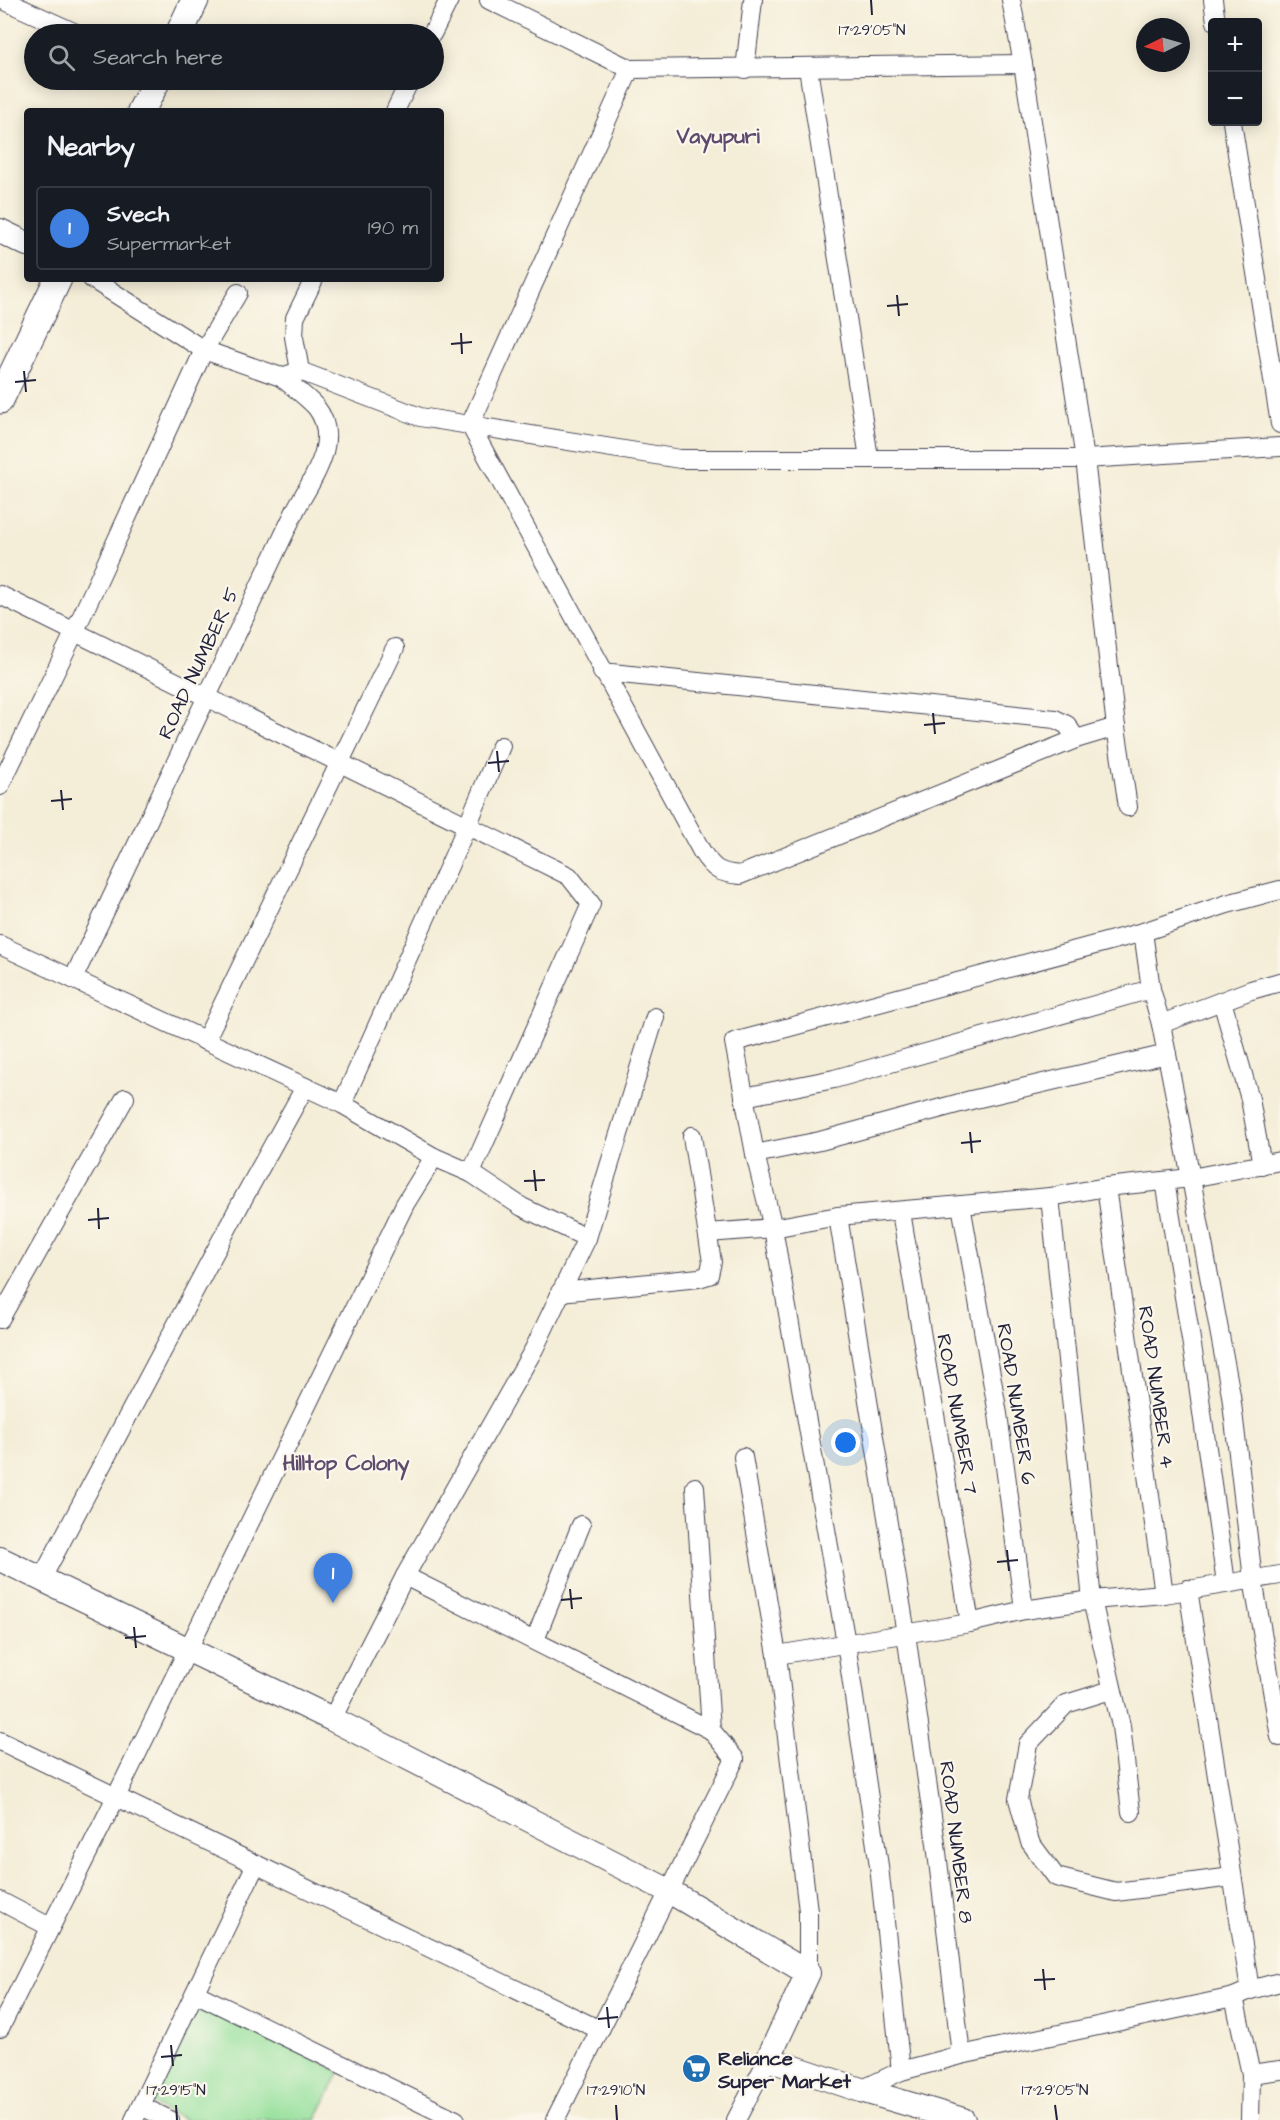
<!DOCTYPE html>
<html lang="en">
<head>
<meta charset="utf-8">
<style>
	:root { --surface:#171b24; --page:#242831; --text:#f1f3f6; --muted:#9ea1a6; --line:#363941; --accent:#1a73e8 }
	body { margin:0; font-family:"Architects Daughter",sans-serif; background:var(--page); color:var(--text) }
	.controls { position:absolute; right:18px; top:18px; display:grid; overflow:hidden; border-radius:6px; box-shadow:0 3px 15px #0003 }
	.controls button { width:54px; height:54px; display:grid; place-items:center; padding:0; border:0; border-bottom:2px solid var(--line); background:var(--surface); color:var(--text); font:30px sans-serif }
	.compass { position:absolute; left:1136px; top:18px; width:54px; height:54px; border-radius:50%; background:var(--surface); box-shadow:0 3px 15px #0003; rotate:265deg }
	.you { position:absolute; left:846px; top:1443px; width:21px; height:21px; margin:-15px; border:4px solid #fff; border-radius:50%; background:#1a73e8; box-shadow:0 0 0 9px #1a73e833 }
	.badge { display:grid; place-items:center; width:39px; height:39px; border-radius:50%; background:var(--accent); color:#fff; font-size:20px; font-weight:700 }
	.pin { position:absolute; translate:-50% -50px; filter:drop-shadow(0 2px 3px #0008) }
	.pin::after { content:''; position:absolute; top:32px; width:21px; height:18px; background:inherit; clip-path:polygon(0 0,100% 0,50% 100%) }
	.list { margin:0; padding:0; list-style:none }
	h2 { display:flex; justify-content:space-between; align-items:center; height:78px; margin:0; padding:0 24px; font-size:26px }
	h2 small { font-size:20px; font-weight:400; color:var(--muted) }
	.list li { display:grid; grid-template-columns:39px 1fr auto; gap:18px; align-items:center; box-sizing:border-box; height:84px; margin:0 12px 12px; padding:0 12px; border:2px solid var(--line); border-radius:6px }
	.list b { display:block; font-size:22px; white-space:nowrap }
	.list p { margin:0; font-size:20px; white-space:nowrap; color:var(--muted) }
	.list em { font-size:20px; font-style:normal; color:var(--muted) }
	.icon { flex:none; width:33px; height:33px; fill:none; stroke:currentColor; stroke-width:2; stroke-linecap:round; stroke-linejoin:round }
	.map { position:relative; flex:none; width:1280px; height:2120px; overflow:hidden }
	.search { position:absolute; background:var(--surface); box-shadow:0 3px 15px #0003; left:24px; top:24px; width:420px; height:66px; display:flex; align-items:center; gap:15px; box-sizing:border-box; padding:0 21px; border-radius:33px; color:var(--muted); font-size:22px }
	.panel { position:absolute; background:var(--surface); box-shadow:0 3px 15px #0003; left:24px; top:108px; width:420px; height:174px; border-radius:6px }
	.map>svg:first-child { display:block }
	.green { fill:#95e09b; stroke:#5c816b; stroke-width:1.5 }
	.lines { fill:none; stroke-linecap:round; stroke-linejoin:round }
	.minor-casing { stroke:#424052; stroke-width:20 }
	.tertiary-casing { stroke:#424052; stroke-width:26 }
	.secondary-casing { stroke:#424052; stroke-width:29 }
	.minor { stroke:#fff; stroke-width:18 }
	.tertiary { stroke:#fff; stroke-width:24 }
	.secondary { stroke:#fff; stroke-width:27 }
	.ticks { fill:none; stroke:#22223b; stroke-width:2 }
	.labels { text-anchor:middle; stroke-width:4.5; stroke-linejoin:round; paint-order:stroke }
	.street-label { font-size:20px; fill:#22223b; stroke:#fbf7ec }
	.poi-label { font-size:20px; font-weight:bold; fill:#22223b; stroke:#fbf7ec; text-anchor:start }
	.neighbourhood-label { font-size:21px; font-weight:bold; fill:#5e4a6d; stroke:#fbf7ec }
	.ticks-label { font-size:15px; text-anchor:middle; fill:#22223b; stroke:#fbf7ec; stroke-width:4.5; stroke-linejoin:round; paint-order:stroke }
</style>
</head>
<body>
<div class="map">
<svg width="1280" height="2120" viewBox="0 0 1280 2120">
	<rect width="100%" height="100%" fill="#fbf7ec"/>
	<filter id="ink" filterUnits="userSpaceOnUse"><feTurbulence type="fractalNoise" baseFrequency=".0167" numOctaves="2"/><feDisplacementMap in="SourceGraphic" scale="12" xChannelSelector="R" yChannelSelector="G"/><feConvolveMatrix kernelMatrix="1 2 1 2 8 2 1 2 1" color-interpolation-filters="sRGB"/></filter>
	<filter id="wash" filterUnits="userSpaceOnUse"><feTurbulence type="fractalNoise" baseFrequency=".008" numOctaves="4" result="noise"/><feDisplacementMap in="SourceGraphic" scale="24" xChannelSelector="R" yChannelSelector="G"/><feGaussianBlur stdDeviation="1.35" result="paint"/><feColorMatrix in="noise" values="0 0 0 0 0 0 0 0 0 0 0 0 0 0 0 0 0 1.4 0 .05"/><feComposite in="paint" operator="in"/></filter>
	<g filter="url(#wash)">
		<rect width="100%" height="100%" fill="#f4edd7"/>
		<path class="green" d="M 199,2004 L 340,2071 L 316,2120 L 185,2120 L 152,2104 Z"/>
	</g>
	<g filter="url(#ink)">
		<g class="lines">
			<defs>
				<g id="minor">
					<path d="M 3,0 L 78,34"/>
					<path d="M 489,0 L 630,69"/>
					<path d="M 1011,0 L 1023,64 L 1085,459 L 1116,727 L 1128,807"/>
					<path d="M 1213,0 L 1216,22"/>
					<path d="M 432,34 L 449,0"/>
					<path d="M 1023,64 L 630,69 L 470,425 L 702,852 C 714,870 719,873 740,875 L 1076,739 L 1116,727"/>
					<path d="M 808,68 L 869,458"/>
					<path d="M 745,69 L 753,0"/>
					<path d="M 395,111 L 410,80"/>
					<path d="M 1232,122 L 1280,424"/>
					<path d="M 92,279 L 204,350 L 281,377 L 300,371 L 420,417 L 680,459 L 1085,459 L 1280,447"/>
					<path d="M 300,371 L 294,337 L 295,318 L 314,279"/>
					<path d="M 0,595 L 569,876 L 591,904 L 471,1173"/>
					<path d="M 602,672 L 1055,719 L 1067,725 L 1076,739"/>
					<path d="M 0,786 L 74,633 L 204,350 L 238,293"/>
					<path d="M 1143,932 L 1151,989 L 1161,1024 L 1191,1178 L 1231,1395 L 1253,1579 L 1280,1737"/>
					<path d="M 0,945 L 342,1104 L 434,1157 L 471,1173 L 522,1207 L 587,1238"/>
					<path d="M 73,979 L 296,509 C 312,479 342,440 316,407 C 306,396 292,386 281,377"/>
					<path d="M 1222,1001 L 1250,1099 L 1262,1165"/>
					<path d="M 1161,1024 L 1251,990 L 1280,982"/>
					<path d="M 205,1041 L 395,648"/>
					<path d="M 744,1097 L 834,1079 L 1151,989"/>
					<path d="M 342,1104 L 467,826 L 501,746"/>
					<path d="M 755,1154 L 820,1141 L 971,1100 L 1167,1054"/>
					<path d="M 1165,1181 L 1196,1370 L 1226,1583"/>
					<path d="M 1106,1187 L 1164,1594"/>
					<path d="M 1050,1197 L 1092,1600 L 1121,1726 L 1131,1812"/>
					<path d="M 961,1205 L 998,1414 L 1024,1610"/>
					<path d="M 901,1212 L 970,1623"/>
					<path d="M 838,1216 L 906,1634 L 936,1844 L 961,2055"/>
					<path d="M 708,1233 L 773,1228 L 838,1216 L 1050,1197 L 1106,1187 L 1191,1178 L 1280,1161"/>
					<path d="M 560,1292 L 699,1278 L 709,1275 L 712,1262 L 692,1136"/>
					<path d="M 0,1319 L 125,1098"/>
					<path d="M 743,1457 L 777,1655 L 808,1911 L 808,1973"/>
					<path d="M 695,1487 L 711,1730"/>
					<path d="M 405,1576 L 711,1730 L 735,1759 L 555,2120"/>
					<path d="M 42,1578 L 243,1199 L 305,1087"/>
					<path d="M 1188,1589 L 1250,1990"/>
					<path d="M 535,1640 L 581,1525"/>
					<path d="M 777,1655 L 970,1623 L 1024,1610 L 1092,1600 L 1164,1594 L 1280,1575"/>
					<path d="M 1111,1690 L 1066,1704 L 1028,1744 L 1018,1799 L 1030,1842 L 1056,1877 L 1116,1892 L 1232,1877"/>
					<path d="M 332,1719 L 405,1576 L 534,1349 L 587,1238 L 655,1017"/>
					<path d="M 0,1741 L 600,2030"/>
					<path d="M 0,1901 L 50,1927"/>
					<path d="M 195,1993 L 456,2120"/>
					<path d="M 1234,1997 L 1251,2074 L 1280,2070"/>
					<path d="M 0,2028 L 116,1797 L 405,1204 L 434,1157"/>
					<path d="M 901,2071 L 879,1866 L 846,1643 L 773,1228 L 755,1154 L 734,1042 L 1143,932 L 1227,904 L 1280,890"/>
					<path d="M 861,2090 L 901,2071 L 961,2055 L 1234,1997 L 1250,1990 L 1280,1982"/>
					<path d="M 141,2106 L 170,2120"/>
					<path d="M 134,2120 L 256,1864"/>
					<path d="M 736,2120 L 768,2059"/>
					<path d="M 1250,2120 L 1251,2074"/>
				</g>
				<g id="tertiary">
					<path d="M 0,231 L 27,244"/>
					<path d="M 0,1559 L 332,1719 L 669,1891 L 808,1973 L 768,2059 L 861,2090 L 963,2120"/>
				</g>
				<g id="secondary">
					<path d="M 179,34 L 195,0"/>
					<path d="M 141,111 L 157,80"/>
					<path d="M 0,400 L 58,279"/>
				</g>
			</defs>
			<use href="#minor" class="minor-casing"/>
			<use href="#tertiary" class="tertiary-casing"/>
			<use href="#secondary" class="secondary-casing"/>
			<use href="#minor" class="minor"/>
			<use href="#tertiary" class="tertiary"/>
			<use href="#secondary" class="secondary"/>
		</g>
	</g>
	<path class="ticks" d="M 871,0 L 872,15M 897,295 L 899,316M 887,306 L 908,304M 461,333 L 462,354M 451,344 L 472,342M 24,371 L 26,392M 15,382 L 36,380M 933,713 L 935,734M 924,725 L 945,723M 497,751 L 499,772M 488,763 L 509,761M 61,790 L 63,810M 51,801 L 72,799M 970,1132 L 972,1153M 961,1143 L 981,1141M 534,1170 L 536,1191M 524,1181 L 545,1180M 98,1208 L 99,1229M 88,1220 L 109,1218M 1007,1550 L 1009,1571M 997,1562 L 1018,1560M 570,1589 L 572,1609M 561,1600 L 582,1598M 134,1627 L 136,1648M 125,1638 L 146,1636M 1043,1969 L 1045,1990M 1034,1980 L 1055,1979M 607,2007 L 609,2028M 598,2019 L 618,2017M 171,2045 L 173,2066M 161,2057 L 182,2055M 176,2105 L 177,2120M 616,2105 L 617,2120M 1055,2105 L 1057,2120"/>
	<defs>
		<symbol id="supermarket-disc" viewBox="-11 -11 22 22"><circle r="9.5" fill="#1f6fb2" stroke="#fbf7ec"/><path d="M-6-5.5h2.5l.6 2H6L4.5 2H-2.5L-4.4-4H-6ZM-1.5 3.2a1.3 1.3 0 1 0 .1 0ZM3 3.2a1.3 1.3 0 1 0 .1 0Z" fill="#fff"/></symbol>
	</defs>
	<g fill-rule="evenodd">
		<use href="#supermarket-disc" x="680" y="2052" width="33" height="33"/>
	</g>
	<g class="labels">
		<g class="street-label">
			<text transform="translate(198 663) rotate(-65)" y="7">ROAD NUMBER 5</text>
			<text transform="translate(1157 1387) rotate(82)" y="7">ROAD NUMBER 4</text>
			<text transform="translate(1017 1404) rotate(81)" y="7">ROAD NUMBER 6</text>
			<text transform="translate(958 1414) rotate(80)" y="7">ROAD NUMBER 7</text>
			<text transform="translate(957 1842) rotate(83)" y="7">ROAD NUMBER 8</text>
		</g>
		<g class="poi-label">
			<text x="718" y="2065">Reliance<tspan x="718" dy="23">Super Market</tspan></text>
		</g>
		<g class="neighbourhood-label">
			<text x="718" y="143">Vayupuri</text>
			<text x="346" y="1470">Hilltop Colony</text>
		</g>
	</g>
	<g class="ticks-label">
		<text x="872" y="35">17°29'05"N</text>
		<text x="176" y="2095">17°29'15"N</text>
		<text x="616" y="2095">17°29'10"N</text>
		<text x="1055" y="2095">17°29'05"N</text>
	</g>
</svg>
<div class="controls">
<button>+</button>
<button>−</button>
</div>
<svg class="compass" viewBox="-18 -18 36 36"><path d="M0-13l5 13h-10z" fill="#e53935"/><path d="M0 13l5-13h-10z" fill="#9ea1a6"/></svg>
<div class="you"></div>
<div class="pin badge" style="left:333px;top:1603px;background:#3f7fe0">1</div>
<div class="search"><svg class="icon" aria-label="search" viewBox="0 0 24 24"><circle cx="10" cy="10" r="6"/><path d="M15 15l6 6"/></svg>Search here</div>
<section class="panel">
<h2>Nearby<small></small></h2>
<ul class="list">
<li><span class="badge" style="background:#3f7fe0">1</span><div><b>Svech</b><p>Supermarket</p></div><em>190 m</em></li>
</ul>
</section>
</div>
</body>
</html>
